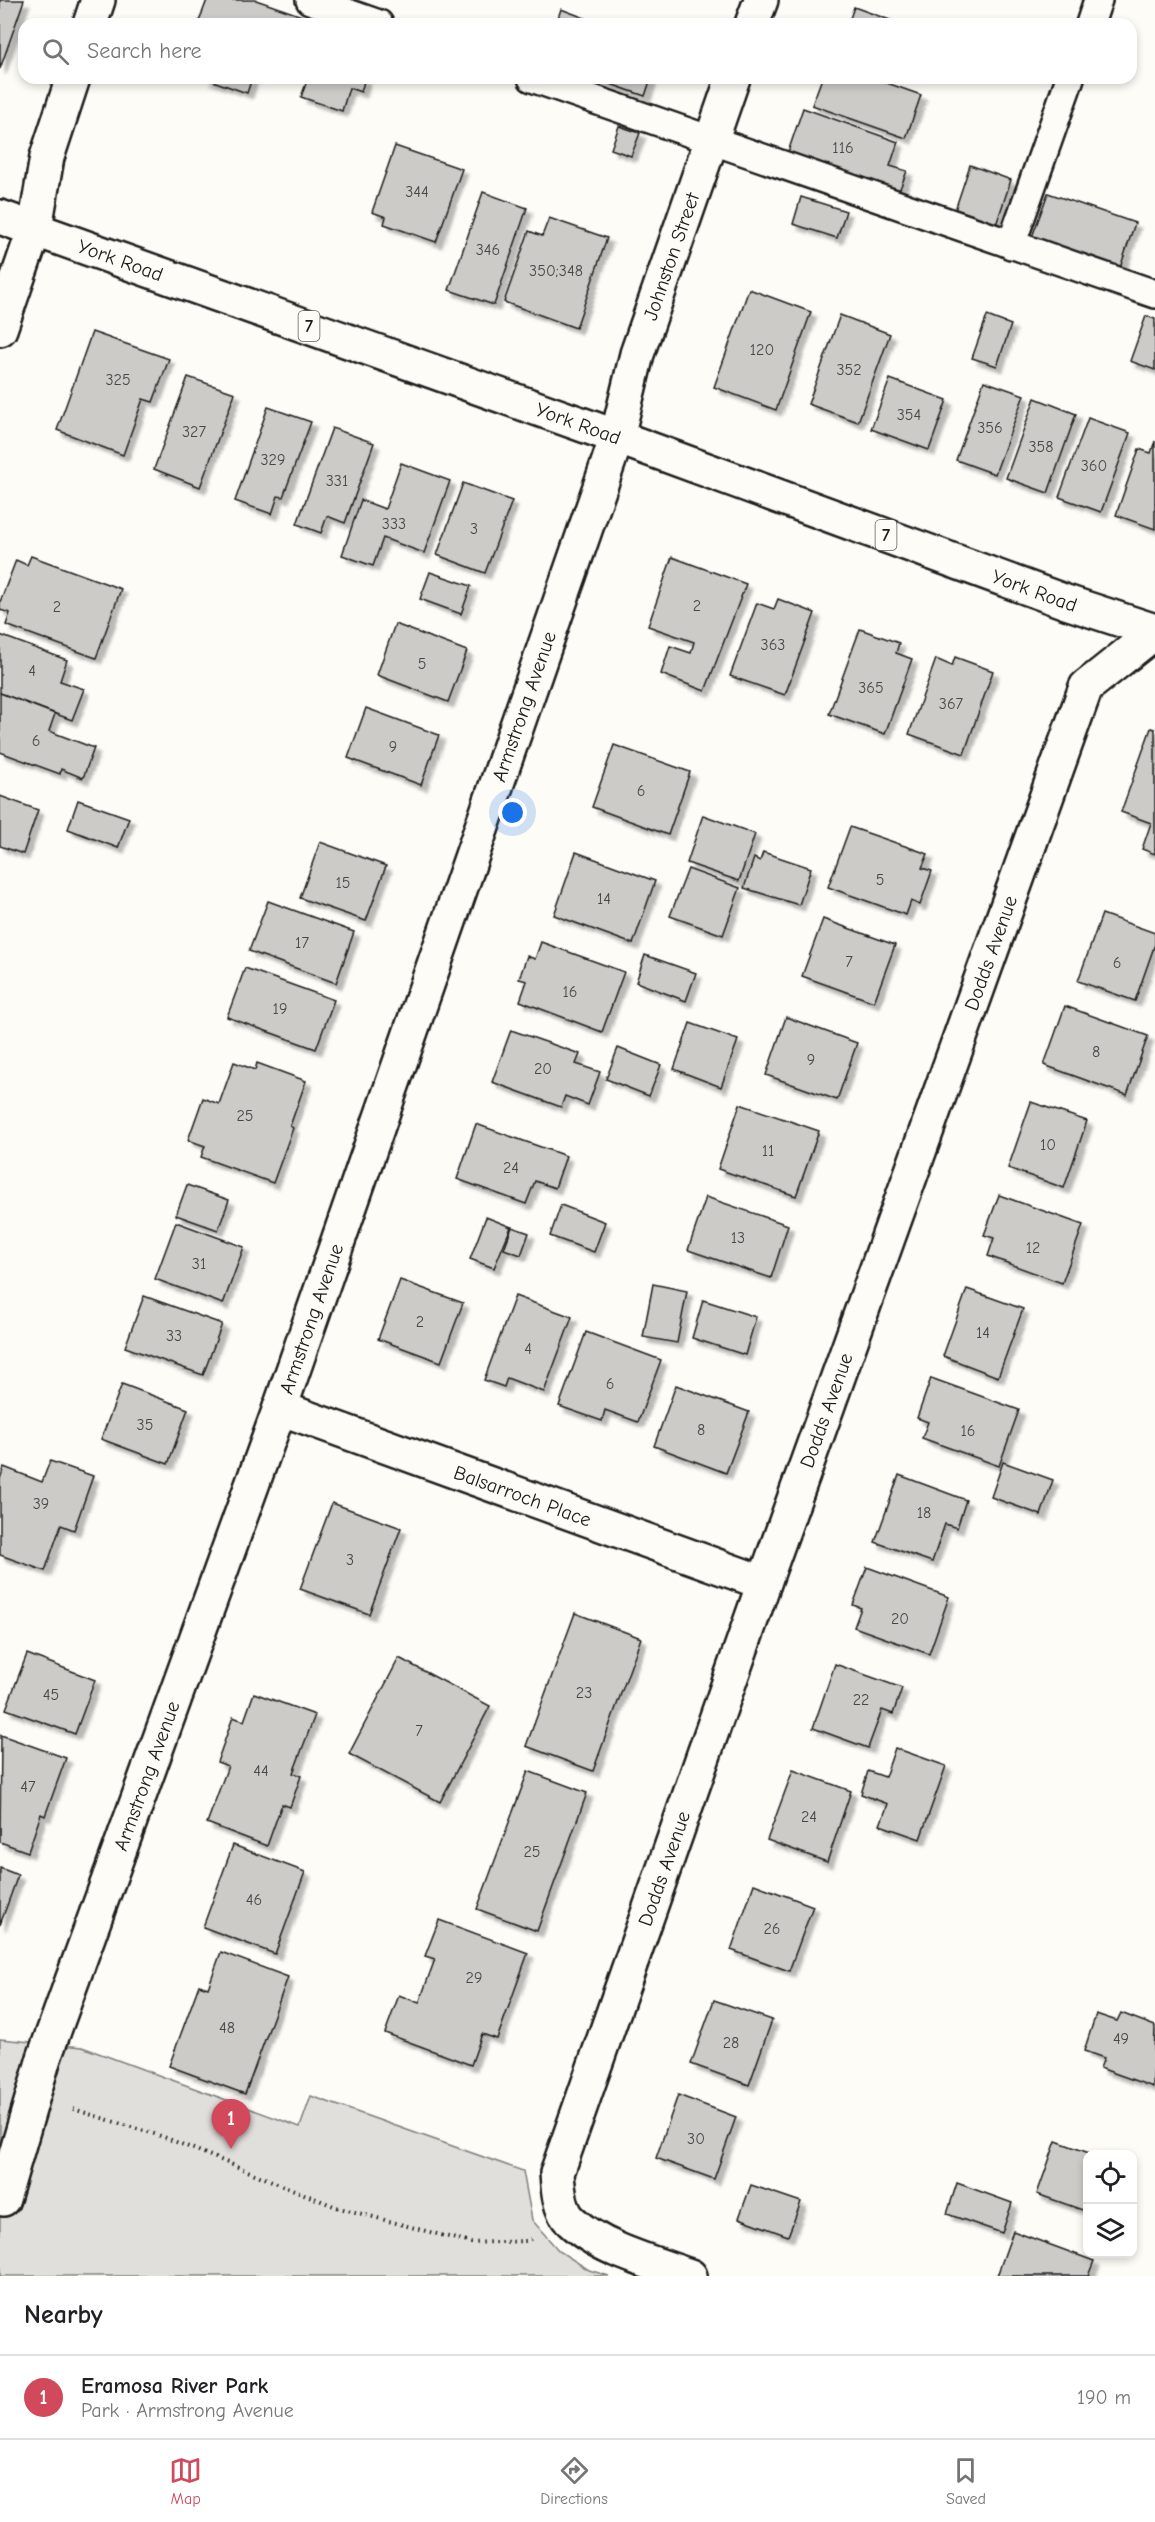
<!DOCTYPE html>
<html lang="en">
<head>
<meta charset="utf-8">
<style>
	:root { --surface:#fff; --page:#f6f6f6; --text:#202124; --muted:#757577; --line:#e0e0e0; --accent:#d1495b }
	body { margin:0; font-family:"Comic Neue",sans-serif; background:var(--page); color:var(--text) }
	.controls { position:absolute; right:18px; bottom:18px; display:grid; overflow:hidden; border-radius:12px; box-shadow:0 3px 9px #0003 }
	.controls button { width:54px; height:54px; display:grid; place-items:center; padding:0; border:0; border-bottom:2px solid var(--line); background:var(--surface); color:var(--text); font:30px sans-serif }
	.you { position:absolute; left:513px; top:813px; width:21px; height:21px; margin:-15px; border:4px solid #fff; border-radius:50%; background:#1a73e8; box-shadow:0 0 0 9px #1a73e833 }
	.badge { display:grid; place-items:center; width:39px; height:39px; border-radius:50%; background:var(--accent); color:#fff; font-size:20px; font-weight:700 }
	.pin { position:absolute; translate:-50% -50px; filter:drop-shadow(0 2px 3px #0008) }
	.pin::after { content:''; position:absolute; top:32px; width:21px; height:18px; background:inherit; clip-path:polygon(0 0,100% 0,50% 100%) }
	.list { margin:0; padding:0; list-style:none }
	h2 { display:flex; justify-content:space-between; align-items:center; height:78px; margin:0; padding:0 24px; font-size:26px }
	h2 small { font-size:20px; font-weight:400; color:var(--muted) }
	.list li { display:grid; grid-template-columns:39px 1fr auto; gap:18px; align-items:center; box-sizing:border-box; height:84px; padding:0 24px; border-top:2px solid var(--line) }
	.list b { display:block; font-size:22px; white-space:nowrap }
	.list p { margin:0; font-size:20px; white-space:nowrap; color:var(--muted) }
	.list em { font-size:20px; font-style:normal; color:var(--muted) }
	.icon { flex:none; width:33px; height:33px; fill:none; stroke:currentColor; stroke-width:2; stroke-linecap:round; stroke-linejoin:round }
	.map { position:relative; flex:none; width:1155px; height:2276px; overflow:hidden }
	.search { position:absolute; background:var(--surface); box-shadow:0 3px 9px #0003; left:18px; right:18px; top:18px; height:66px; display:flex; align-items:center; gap:15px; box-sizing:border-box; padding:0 21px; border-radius:18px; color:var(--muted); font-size:22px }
	.sheet { height:162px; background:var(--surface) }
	nav { display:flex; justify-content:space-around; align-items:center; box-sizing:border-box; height:84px; border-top:2px solid var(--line); background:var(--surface); font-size:16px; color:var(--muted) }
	nav a { display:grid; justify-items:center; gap:3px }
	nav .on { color:var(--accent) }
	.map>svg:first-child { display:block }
	.green { fill:#e0dfdb; stroke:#7e7e7c; stroke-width:1.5 }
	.building { fill:#cccbc8; stroke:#1c1c1c; stroke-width:1.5; filter:url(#shadow) }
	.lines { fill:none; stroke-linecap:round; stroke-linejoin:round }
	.lane-casing { stroke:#1c1c1c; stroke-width:32 }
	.street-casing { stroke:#1c1c1c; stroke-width:38 }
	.primary-casing { stroke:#1c1c1c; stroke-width:38 }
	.path { stroke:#1c1c1c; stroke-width:4; stroke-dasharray:1.5 4.5; stroke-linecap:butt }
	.lane { stroke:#fdfcf7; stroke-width:27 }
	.street { stroke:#fdfcf7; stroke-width:33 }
	.primary { stroke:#fdfcf7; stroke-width:33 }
	.labels { text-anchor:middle; stroke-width:6; stroke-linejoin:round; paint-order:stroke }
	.number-label { font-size:16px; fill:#484847 }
	.shield { fill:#fdfcf7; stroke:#605f5e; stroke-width:1.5 }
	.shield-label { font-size:18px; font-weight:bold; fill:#1c1c1c }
	.street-label { font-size:20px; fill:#1c1c1c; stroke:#fdfcf7 }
</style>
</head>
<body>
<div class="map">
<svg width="1155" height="2276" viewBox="0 0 1155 2276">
	<defs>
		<filter id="shadow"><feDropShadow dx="5.5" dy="5.5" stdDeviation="1.5" flood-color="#0004"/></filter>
	</defs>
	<rect width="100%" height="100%" fill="#fdfcf7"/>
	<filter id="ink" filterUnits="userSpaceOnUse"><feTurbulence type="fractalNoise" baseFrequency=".0167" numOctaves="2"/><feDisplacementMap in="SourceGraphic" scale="12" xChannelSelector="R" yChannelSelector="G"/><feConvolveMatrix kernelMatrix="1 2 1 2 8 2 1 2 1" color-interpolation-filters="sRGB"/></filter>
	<g filter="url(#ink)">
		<path class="green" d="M 0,2039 L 82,2047 L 300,2127 L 311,2096 L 523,2171 L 532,2220 L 559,2251 L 589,2270 L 609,2276 L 0,2276 Z"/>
		<g class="building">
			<path d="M 0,0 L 24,0 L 0,69 Z"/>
			<path d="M 207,0 L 256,0 L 325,24 L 198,24 Z"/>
			<path d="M 854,7 L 901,24 L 848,24 Z"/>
			<path d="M 561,9 L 590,20 L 588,24 L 556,24 Z"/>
			<path d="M 204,78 L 252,78 L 247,93 Z"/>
			<path d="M 308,78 L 365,78 L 361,92 L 349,88 L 342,111 L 301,97 Z"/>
			<path d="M 593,78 L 651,78 L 645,96 Z"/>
			<path d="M 822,78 L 873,78 L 921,95 L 906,138 L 812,105 Z"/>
			<path d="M 803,108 L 898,142 L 890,166 L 907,171 L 899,191 L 788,152 Z"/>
			<path d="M 619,126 L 640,133 L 631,156 L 611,149 Z"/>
			<path d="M 395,146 L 462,169 L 436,242 L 384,224 L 386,217 L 372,212 Z"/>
			<path d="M 970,165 L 1011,180 L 996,225 L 955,210 Z"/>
			<path d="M 483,192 L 527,208 L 494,305 L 449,290 Z"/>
			<path d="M 1048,193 L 1135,223 L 1120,268 L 1032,237 Z"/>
			<path d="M 801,197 L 846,211 L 837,238 L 793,224 Z"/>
			<path d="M 549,218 L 607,238 L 576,328 L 504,302 L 529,231 L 542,236 Z"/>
			<path d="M 749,289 L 811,312 L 776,410 L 714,387 Z"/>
			<path d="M 840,315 L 890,334 L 858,422 L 808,404 Z"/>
			<path d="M 987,316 L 1011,325 L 997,366 L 972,358 Z"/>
			<path d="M 1146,316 L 1155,319 L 1155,370 L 1130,361 Z"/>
			<path d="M 92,332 L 169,359 L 153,402 L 143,399 L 123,455 L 57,430 Z"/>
			<path d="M 188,377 L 235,393 L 200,487 L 154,469 Z"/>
			<path d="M 890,379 L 947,400 L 929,450 L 871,429 Z"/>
			<path d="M 984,381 L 1024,395 L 995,474 L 956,460 Z"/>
			<path d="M 1035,398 L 1076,414 L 1048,493 L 1006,478 Z"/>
			<path d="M 268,407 L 311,422 L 283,497 L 278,496 L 272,514 L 235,501 Z"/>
			<path d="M 1088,418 L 1130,433 L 1101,512 L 1059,497 Z"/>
			<path d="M 332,428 L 374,443 L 345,523 L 327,516 L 321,533 L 297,524 Z"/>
			<path d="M 1155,441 L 1155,529 L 1116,515 L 1139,449 L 1151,453 Z"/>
			<path d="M 401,463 L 450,481 L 424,553 L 383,538 L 373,566 L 342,555 L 361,500 L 385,509 Z"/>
			<path d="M 463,483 L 512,501 L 485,573 L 437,555 Z"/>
			<path d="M 31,556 L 121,589 L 96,658 L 6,625 L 10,613 L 0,610 L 0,602 L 16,560 L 27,565 Z"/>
			<path d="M 672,557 L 746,584 L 705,691 L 661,674 L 670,646 L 691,653 L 694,642 L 648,626 Z"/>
			<path d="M 430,572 L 471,586 L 461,614 L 420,599 Z"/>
			<path d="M 778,599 L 815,613 L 785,695 L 730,676 L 757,603 L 774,609 Z"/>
			<path d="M 395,624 L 467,651 L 448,702 L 377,675 Z"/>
			<path d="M 860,629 L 899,643 L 896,653 L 912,659 L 885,734 L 829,714 Z"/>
			<path d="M 0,635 L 67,660 L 60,681 L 84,689 L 72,720 L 0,693 Z"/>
			<path d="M 955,657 L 993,671 L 964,754 L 909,734 L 936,659 L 952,666 Z"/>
			<path d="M 0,693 L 55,714 L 49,731 L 94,748 L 83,778 L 61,769 L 60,774 L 0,752 Z"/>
			<path d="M 366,708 L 439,735 L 421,785 L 348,758 Z"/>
			<path d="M 1151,728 L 1155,729 L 1155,854 L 1142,849 L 1151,823 L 1121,812 Z"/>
			<path d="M 614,745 L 690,772 L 668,835 L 592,807 Z"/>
			<path d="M 0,796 L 38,810 L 23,854 L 0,846 Z"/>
			<path d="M 78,800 L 129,818 L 118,848 L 68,829 Z"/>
			<path d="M 703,815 L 755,834 L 739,881 L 687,863 Z"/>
			<path d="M 850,827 L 928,854 L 922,868 L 932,871 L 920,905 L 911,901 L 906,915 L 828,887 Z"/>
			<path d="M 320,842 L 386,866 L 366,921 L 300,898 Z"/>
			<path d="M 576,852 L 655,881 L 633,944 L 554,915 Z"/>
			<path d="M 763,852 L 811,868 L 799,905 L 744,888 L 754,858 L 760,861 Z"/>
			<path d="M 688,869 L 740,888 L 723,935 L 670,916 Z"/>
			<path d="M 268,901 L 354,932 L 336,983 L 249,951 Z"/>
			<path d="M 1102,914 L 1155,933 L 1155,944 L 1135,1001 L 1078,981 Z"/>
			<path d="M 823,919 L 895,945 L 874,1002 L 802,976 Z"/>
			<path d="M 541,942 L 624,972 L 602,1032 L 520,1001 L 527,981 L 519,979 L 527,956 L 535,959 Z"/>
			<path d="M 645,955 L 696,973 L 686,1001 L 636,982 Z"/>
			<path d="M 245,968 L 334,1000 L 316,1049 L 227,1017 Z"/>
			<path d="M 1065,1006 L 1148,1036 L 1127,1095 L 1044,1065 Z"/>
			<path d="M 786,1017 L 857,1043 L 837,1100 L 766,1075 Z"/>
			<path d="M 690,1023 L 738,1040 L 721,1087 L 674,1069 Z"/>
			<path d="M 511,1030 L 580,1054 L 576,1064 L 600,1072 L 588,1105 L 565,1096 L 561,1107 L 492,1082 Z"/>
			<path d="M 618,1048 L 661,1065 L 649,1096 L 606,1079 Z"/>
			<path d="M 234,1062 L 255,1070 L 257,1063 L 306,1081 L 290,1126 L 293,1128 L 273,1183 L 201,1157 L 205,1146 L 188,1140 L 203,1098 L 219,1104 Z"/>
			<path d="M 1031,1102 L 1087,1121 L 1064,1188 L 1008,1168 Z"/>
			<path d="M 740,1104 L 819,1131 L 796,1196 L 718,1169 Z"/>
			<path d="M 476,1124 L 566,1156 L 555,1188 L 535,1181 L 526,1204 L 457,1179 Z"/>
			<path d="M 187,1185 L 229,1200 L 218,1230 L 176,1215 Z"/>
			<path d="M 999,1195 L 1083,1225 L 1062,1283 L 988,1256 L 994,1238 L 984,1235 Z"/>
			<path d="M 706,1197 L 788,1225 L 771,1278 L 688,1250 Z"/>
			<path d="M 561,1205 L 605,1222 L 594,1252 L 550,1236 Z"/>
			<path d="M 486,1217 L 511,1227 L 494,1268 L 470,1259 Z"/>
			<path d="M 176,1222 L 244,1247 L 223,1304 L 155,1279 Z"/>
			<path d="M 512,1227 L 529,1233 L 521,1255 L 504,1249 Z"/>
			<path d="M 400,1280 L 463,1303 L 441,1362 L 378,1339 Z"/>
			<path d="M 653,1284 L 687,1291 L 677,1343 L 643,1337 Z"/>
			<path d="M 967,1289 L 1023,1309 L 998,1377 L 943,1356 Z"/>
			<path d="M 144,1296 L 222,1324 L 203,1375 L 125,1347 Z"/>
			<path d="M 515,1296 L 572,1317 L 544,1392 L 507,1378 L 504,1387 L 484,1380 Z"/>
			<path d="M 703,1300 L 756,1317 L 745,1355 L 692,1338 Z"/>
			<path d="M 586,1332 L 661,1360 L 638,1422 L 605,1410 L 602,1421 L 559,1406 Z"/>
			<path d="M 931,1378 L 1019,1410 L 999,1466 L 922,1438 L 928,1422 L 917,1418 Z"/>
			<path d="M 122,1384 L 188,1409 L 168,1464 L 101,1439 Z"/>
			<path d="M 676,1385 L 749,1412 L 726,1473 L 654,1446 Z"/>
			<path d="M 50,1461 L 93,1476 L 74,1530 L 61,1525 L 45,1571 L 0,1555 L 0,1479 L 4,1467 L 42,1482 Z"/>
			<path d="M 1003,1462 L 1053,1480 L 1041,1515 L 991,1497 Z"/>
			<path d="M 899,1475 L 966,1500 L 957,1528 L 945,1524 L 932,1562 L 875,1542 Z"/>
			<path d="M 332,1503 L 401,1528 L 369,1614 L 300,1589 Z"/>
			<path d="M 867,1567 L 949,1597 L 929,1654 L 854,1627 L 861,1608 L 853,1605 Z"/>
			<path d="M 575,1613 L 641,1638 L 593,1771 L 526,1746 Z"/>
			<path d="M 27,1654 L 95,1680 L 75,1734 L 6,1709 Z"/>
			<path d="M 399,1658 L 490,1706 L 440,1802 L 349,1754 Z"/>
			<path d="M 835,1664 L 902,1688 L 893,1714 L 882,1710 L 868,1748 L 813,1728 Z"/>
			<path d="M 254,1693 L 315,1715 L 293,1773 L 301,1776 L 290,1807 L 282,1804 L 267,1846 L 207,1823 L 228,1766 L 217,1762 L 233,1717 L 244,1721 Z"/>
			<path d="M 1,1735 L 66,1758 L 45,1816 L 41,1814 L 28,1852 L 0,1842 Z"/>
			<path d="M 895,1748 L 946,1766 L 920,1839 L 880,1825 L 888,1804 L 861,1794 L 868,1771 L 885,1777 Z"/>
			<path d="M 793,1770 L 851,1791 L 827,1862 L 767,1840 Z"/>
			<path d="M 528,1771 L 587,1793 L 537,1931 L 477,1909 Z"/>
			<path d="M 233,1845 L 305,1872 L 275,1954 L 203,1927 Z"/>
			<path d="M 0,1868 L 18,1875 L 0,1925 Z"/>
			<path d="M 754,1884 L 813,1906 L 789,1971 L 731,1950 Z"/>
			<path d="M 439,1920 L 528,1953 L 497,2039 L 482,2034 L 471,2065 L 385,2033 L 399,1995 L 419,2003 L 435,1959 L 425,1956 Z"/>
			<path d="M 221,1952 L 288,1977 L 245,2094 L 169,2066 L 199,1985 L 208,1988 Z"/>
			<path d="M 714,2000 L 772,2020 L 749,2085 L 691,2064 Z"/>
			<path d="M 1121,2013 L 1155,2026 L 1153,2087 L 1100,2068 L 1104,2058 L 1084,2051 L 1096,2014 L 1117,2021 Z"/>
			<path d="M 678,2095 L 736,2117 L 714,2179 L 656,2158 Z"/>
			<path d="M 1056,2141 L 1092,2154 L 1088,2154 L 1088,2212 L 1037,2194 Z"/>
			<path d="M 957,2183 L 1012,2203 L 1002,2233 L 947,2214 Z"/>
			<path d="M 751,2185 L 801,2202 L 788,2236 L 739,2218 Z"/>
			<path d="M 1013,2231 L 1094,2261 L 1088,2276 L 997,2276 Z"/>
		</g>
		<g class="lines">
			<defs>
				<g id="lane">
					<path d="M 310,0 L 379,24"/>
					<path d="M 1090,24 L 1098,0"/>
					<path d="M 532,78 L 1155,294"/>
					<path d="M 1011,245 L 1070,78"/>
				</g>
				<g id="street">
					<path d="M 90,24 L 98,0"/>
					<path d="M 752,24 L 761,0"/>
					<path d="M 0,329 L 35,228 L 47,157 L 73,78"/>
					<path id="s1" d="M 280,1408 L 764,1583"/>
					<path id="s2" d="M 3,2199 L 44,2058 L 280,1408 L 601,484 L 617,437 L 637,354 L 733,78"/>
					<path id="s3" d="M 690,2276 C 653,2263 600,2249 571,2221 C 559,2210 558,2188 557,2173 L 764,1583 L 1086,687 L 1155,632"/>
				</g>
				<g id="primary">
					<path id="s4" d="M 0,217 L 617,437 L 1066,602 L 1155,631"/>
				</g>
			</defs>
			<use href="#lane" class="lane-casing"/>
			<use href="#street" class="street-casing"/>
			<use href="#primary" class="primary-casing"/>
			<path class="path" d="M 73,2109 L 164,2137 L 336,2207 L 471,2243 L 526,2241 L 531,2239"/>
			<use href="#lane" class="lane"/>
			<use href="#street" class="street"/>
			<use href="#primary" class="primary"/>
		</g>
	</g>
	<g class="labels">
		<g class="number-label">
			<text x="843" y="153">116</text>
			<text x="417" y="197">344</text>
			<text x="488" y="255">346</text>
			<text x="556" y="276">350;348</text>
			<text x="762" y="355">120</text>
			<text x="849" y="375">352</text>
			<text x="118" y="385">325</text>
			<text x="909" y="420">354</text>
			<text x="990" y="433">356</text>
			<text x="194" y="437">327</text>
			<text x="1041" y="452">358</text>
			<text x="273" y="465">329</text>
			<text x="1094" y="471">360</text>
			<text x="337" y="486">331</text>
			<text x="394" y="529">333</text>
			<text x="474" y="534">3</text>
			<text x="697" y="611">2</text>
			<text x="57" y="612">2</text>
			<text x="773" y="650">363</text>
			<text x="422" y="669">5</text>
			<text x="32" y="676">4</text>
			<text x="871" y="693">365</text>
			<text x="951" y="709">367</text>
			<text x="36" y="746">6</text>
			<text x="393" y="752">9</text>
			<text x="641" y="796">6</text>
			<text x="880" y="885">5</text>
			<text x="343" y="888">15</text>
			<text x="604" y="904">14</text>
			<text x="302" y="948">17</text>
			<text x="849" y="967">7</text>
			<text x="1117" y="968">6</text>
			<text x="570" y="997">16</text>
			<text x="280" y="1014">19</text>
			<text x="1096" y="1057">8</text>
			<text x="811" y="1065">9</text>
			<text x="543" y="1074">20</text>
			<text x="245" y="1121">25</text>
			<text x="1048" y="1150">10</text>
			<text x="768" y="1156">11</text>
			<text x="511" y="1173">24</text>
			<text x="738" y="1243">13</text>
			<text x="1033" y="1253">12</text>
			<text x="199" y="1269">31</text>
			<text x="420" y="1327">2</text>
			<text x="983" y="1338">14</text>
			<text x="174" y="1341">33</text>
			<text x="528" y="1354">4</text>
			<text x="610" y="1389">6</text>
			<text x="145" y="1430">35</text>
			<text x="701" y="1435">8</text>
			<text x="968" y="1436">16</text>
			<text x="41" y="1509">39</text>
			<text x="924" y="1518">18</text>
			<text x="350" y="1565">3</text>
			<text x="900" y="1624">20</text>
			<text x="584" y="1698">23</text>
			<text x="51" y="1700">45</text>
			<text x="861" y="1705">22</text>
			<text x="419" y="1736">7</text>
			<text x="261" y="1776">44</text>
			<text x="28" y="1792">47</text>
			<text x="809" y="1822">24</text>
			<text x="532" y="1857">25</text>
			<text x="254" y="1905">46</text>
			<text x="772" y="1934">26</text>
			<text x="474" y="1983">29</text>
			<text x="227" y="2033">48</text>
			<text x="1121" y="2044">49</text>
			<text x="731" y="2048">28</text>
			<text x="696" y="2144">30</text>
		</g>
		<g class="shield">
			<rect x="298.5" y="311" width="21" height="30" rx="4.5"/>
			<rect x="875.5" y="520" width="21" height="30" rx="4.5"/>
		</g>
		<g class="shield-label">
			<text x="309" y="332">7</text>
			<text x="886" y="541">7</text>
		</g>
		<g class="street-label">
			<text dy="7" stroke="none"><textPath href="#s2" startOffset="2055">Johnston Street</textPath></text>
			<text dy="7" stroke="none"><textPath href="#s4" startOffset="128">York Road</textPath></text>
			<text dy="7" stroke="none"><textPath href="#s4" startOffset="614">York Road</textPath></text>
			<text dy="7" stroke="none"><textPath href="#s4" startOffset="1100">York Road</textPath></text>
			<text dy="7" stroke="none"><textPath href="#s2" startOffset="1581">Armstrong Avenue</textPath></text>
			<text dy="7" stroke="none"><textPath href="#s3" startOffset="1478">Dodds Avenue</textPath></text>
			<text dy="7" stroke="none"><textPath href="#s2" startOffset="933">Armstrong Avenue</textPath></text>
			<text dy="7" stroke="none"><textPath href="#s3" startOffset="992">Dodds Avenue</textPath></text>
			<text dy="7" stroke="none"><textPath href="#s1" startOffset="258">Balsarroch Place</textPath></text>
			<text dy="7" stroke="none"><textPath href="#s2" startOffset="447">Armstrong Avenue</textPath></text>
			<text dy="7" stroke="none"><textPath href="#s3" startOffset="506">Dodds Avenue</textPath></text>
		</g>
	</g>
</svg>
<div class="controls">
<button><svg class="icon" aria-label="locate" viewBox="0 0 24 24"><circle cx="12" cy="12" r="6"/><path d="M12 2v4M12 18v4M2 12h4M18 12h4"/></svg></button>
<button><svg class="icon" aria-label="layers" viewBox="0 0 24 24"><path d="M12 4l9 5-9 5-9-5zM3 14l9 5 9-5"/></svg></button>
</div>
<div class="you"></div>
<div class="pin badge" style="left:231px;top:2149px">1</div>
<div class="search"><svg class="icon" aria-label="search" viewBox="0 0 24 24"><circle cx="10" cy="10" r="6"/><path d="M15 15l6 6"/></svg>Search here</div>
</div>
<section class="sheet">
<h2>Nearby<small></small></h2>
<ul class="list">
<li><span class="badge">1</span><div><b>Eramosa River Park</b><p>Park · Armstrong Avenue</p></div><em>190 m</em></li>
</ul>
</section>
<nav>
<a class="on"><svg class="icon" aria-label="map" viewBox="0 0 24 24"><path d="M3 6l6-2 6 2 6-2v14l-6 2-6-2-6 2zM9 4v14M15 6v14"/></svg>Map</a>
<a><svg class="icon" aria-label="directions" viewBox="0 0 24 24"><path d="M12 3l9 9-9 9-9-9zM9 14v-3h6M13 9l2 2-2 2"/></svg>Directions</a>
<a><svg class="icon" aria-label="saved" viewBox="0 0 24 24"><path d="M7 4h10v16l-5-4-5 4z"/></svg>Saved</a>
</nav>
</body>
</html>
